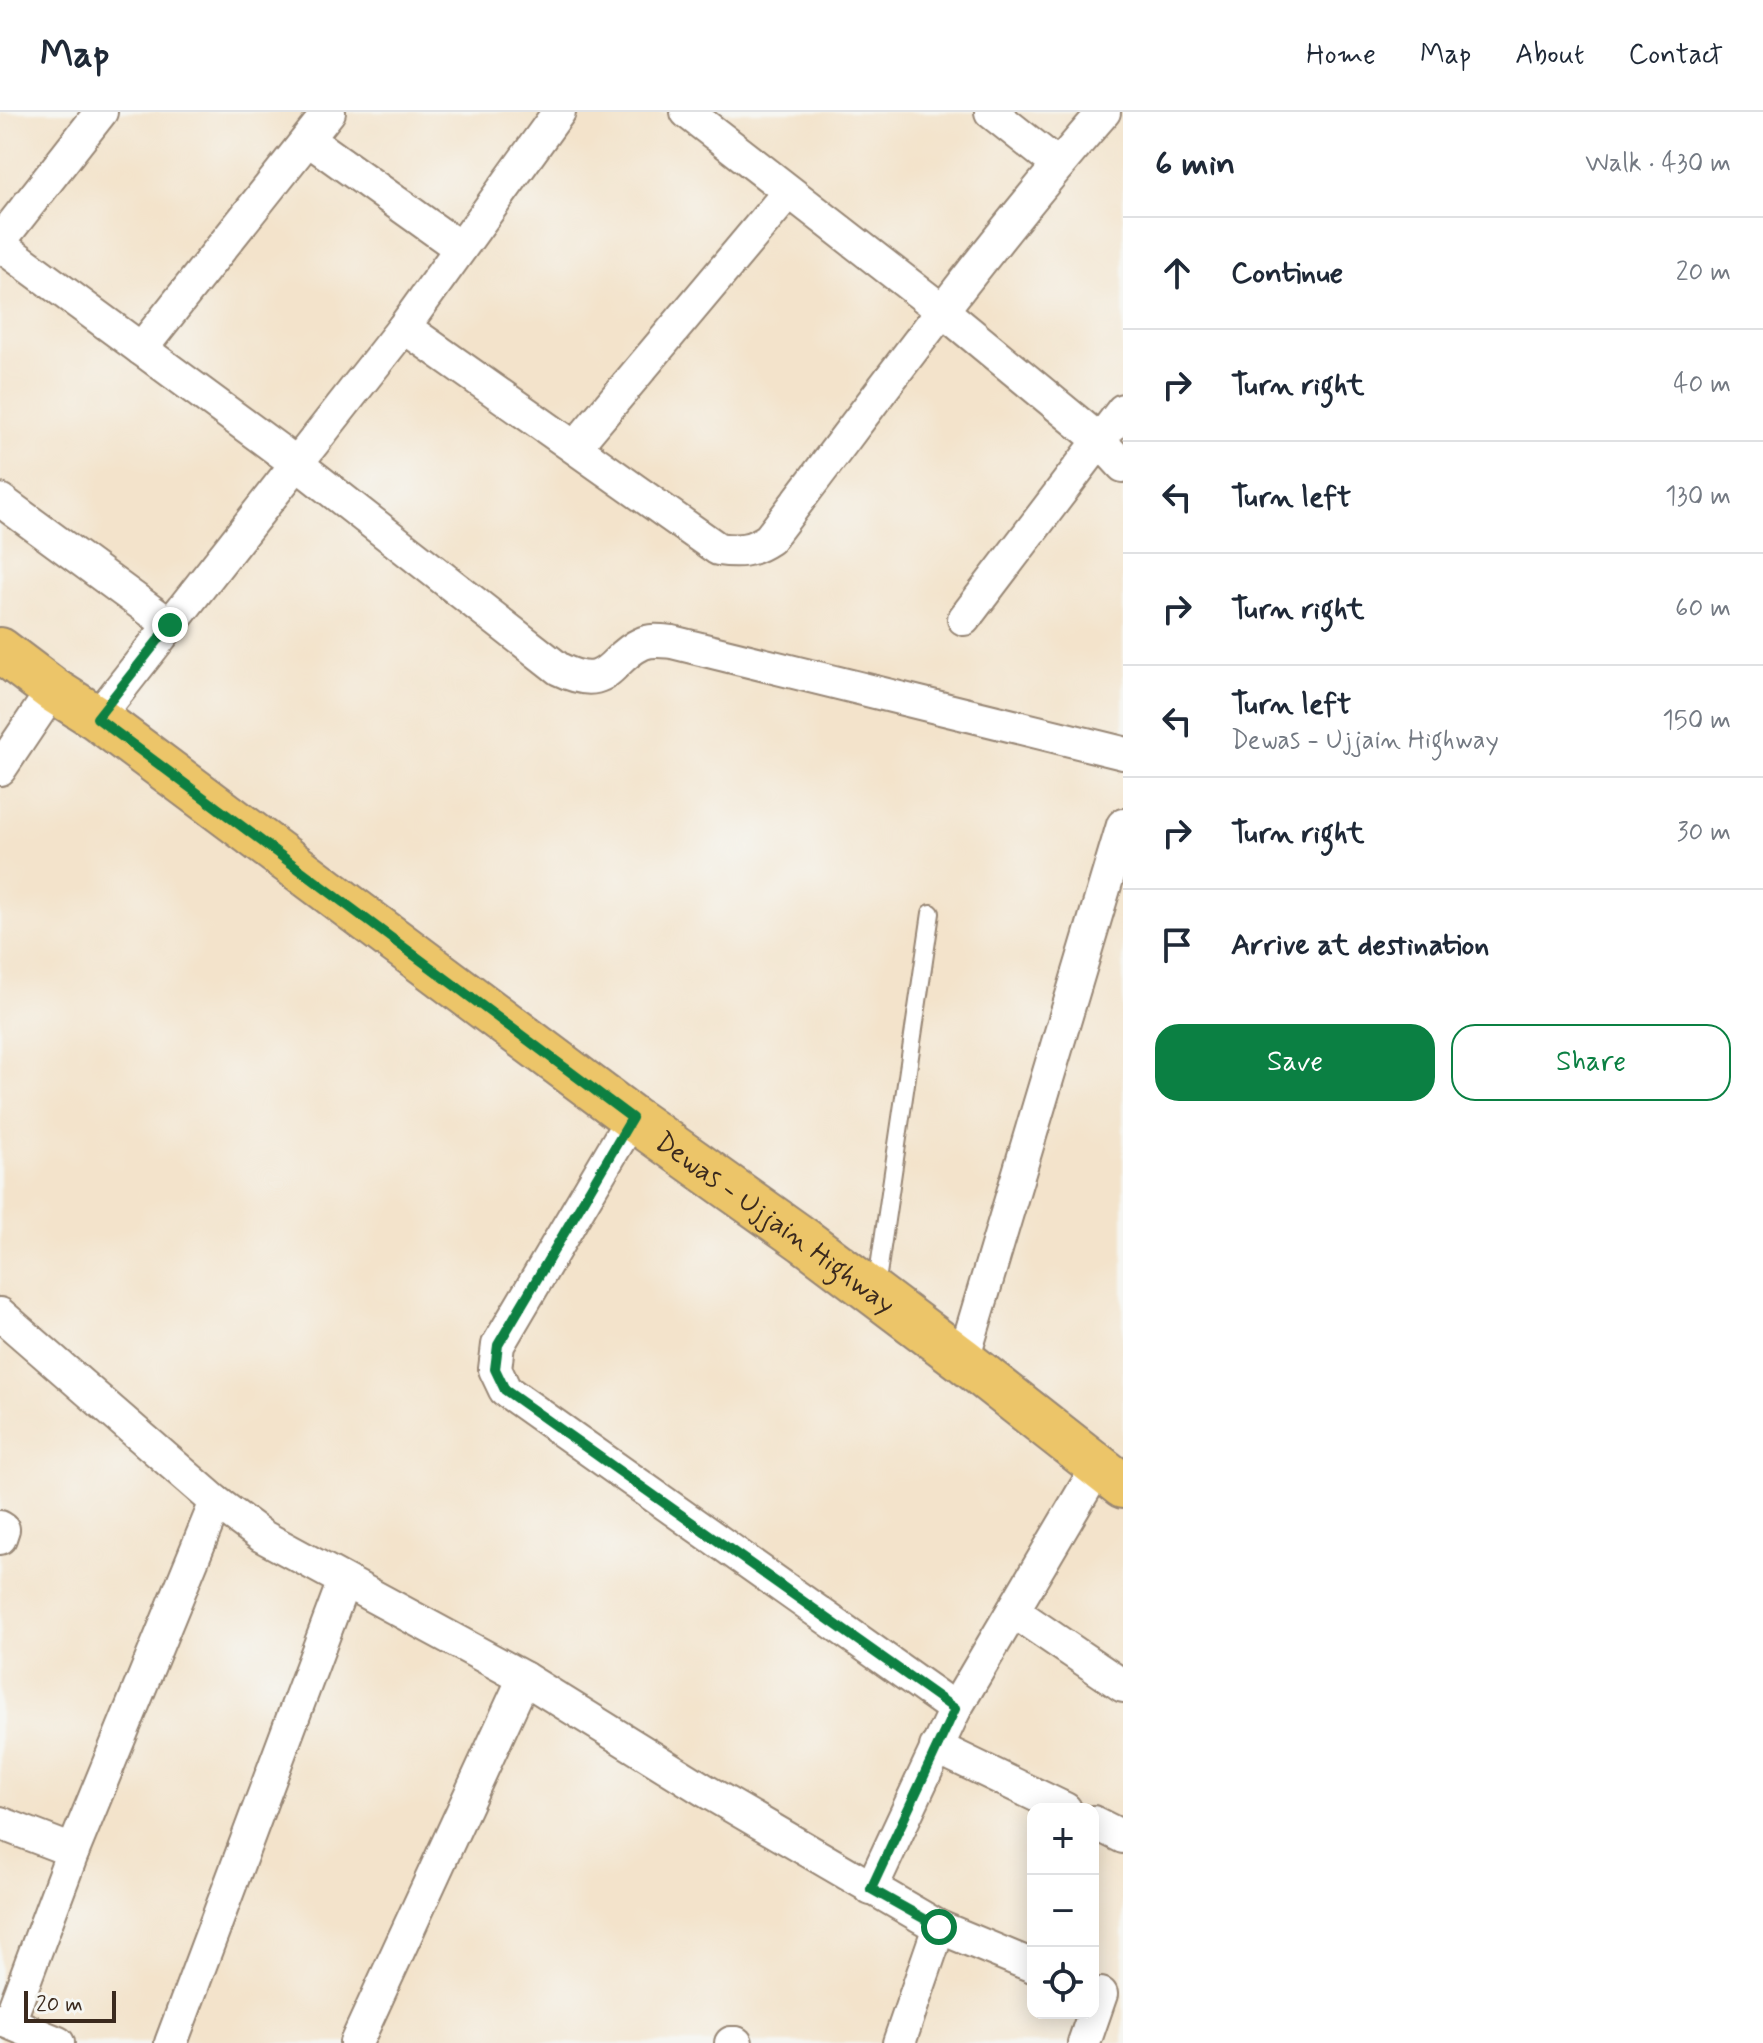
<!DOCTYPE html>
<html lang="en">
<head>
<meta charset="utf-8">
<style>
	:root { --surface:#fff; --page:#f6f6f7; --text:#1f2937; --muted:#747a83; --line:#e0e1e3; --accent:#0b8043 }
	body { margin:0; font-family:Mynerve,sans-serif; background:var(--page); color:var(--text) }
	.controls { position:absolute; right:24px; bottom:24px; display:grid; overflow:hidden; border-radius:16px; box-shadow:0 4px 20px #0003 }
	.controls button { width:72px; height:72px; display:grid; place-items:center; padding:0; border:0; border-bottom:2px solid var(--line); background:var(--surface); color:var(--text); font:40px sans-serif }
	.scale { position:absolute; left:24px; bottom:20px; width:92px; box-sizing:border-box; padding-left:8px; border:4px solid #3b2a1e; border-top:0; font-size:22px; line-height:28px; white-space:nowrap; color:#3b2a1e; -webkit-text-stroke:6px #f6f6f2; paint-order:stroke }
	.stop { position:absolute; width:24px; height:24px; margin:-18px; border:6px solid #0b8043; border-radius:50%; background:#fff }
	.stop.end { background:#0b8043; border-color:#fff; box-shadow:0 2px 8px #0008 }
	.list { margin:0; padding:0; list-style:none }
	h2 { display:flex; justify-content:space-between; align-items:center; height:104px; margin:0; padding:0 32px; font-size:34px }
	h2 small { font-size:26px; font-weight:400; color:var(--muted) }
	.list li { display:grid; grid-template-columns:52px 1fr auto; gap:24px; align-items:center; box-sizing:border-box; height:112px; padding:0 32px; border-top:2px solid var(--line) }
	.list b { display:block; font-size:30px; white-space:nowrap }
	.list p { margin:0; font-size:26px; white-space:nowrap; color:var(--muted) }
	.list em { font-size:26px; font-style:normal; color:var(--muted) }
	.actions { display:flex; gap:16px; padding:24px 32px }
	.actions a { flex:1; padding:18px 0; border:2px solid var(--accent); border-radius:24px; text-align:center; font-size:28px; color:var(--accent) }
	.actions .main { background:var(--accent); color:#fff }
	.icon { flex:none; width:44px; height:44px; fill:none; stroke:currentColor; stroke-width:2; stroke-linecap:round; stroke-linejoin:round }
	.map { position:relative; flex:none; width:1123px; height:1931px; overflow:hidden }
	header { display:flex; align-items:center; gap:48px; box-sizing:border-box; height:112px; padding:0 40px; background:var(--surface); border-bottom:2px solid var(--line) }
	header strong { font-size:38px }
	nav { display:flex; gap:44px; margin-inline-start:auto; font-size:28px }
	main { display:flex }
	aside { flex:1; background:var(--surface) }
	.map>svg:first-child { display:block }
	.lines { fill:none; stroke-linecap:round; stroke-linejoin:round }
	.service-casing { stroke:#978674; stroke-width:20 }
	.minor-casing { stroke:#978674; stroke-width:36 }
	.primary-casing { stroke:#978674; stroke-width:48 }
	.service { stroke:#fff; stroke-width:16 }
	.minor { stroke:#fff; stroke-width:32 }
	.primary { stroke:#ecc569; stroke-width:44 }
	.route { stroke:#0b8043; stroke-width:10 }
	.labels { text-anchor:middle; stroke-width:6; stroke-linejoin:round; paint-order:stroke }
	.street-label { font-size:28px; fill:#3b2a1e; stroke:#f6f6f2 }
</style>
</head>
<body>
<header>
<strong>Map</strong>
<nav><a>Home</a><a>Map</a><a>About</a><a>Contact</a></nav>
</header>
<main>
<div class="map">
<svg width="1123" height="1931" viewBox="0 0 1123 1931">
	<rect width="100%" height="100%" fill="#f6f6f2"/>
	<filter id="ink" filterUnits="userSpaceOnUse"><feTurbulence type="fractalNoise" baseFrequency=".0125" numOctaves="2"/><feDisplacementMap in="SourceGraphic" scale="16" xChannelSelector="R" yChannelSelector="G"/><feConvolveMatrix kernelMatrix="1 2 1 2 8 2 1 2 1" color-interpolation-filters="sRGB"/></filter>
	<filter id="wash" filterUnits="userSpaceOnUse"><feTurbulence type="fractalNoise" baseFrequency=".006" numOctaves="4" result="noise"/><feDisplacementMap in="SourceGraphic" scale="32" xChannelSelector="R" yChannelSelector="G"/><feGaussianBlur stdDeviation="1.8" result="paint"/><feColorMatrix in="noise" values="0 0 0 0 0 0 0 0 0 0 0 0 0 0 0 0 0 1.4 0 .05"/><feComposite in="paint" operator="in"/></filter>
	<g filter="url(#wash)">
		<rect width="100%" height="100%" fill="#f3e3cb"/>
	</g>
	<g filter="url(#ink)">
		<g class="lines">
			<defs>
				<path id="service" d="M 876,1176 L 931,801"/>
				<g id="minor">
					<path d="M 687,0 L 943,199 L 1098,327 L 1123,354"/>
					<path d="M 991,0 L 1058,53"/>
					<path d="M 309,28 L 460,136"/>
					<path d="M 0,129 L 101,0"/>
					<path d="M 0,133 L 296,351 L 559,557 C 610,582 608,547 641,532 C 651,527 662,529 672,530 L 1123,641"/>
					<path d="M 404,215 L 718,437 C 739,440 751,439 769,427 C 879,283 985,136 1104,0"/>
					<path d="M 141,237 L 329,0"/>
					<path d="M 575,335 L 788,81"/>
					<path d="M 0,388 L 170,513"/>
					<path d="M 964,507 L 1123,298"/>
					<path d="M 97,606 L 404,215 L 559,0"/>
					<path d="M 0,657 L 53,578"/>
					<path d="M 632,1006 L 498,1233 L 495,1257 L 505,1278 L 955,1597"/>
					<path d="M 0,1202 L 216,1390 L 262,1424 L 524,1566 L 706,1679 L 939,1815 L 1033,1854"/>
					<path d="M 963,1248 L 1123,713"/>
					<path d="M 0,1415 L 3,1417 L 0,1426"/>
					<path d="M 1013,1499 L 1123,1574"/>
					<path d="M 936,1635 L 1065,1697"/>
					<path d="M 1093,1710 L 1123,1725"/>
					<path d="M 0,1711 L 73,1739"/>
					<path d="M 871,1777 L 955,1597 L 1097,1356"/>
					<path d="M 0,1907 L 58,1931"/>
					<path d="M 9,1910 L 73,1739 L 216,1390"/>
					<path d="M 171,1931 L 344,1469"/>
					<path d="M 356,1931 L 524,1566"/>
					<path d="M 731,1931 L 736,1931"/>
					<path d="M 899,1931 L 939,1815"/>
					<path d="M 1084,1931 L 1101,1882"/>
				</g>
				<g id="primary">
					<path id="s1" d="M 0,538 L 53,578 L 97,606 L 632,1006 L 805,1129 L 963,1248 L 1123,1374"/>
				</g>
			</defs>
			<use href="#service" class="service-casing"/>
			<use href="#minor" class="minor-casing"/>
			<use href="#primary" class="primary-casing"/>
			<use href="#service" class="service"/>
			<use href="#minor" class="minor"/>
			<use href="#primary" class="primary"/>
		</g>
	</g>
	<g class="lines" filter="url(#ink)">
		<path class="route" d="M 170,513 L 97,606 L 632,1006 L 498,1233 L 495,1257 L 505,1278 L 955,1597 L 871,1777 L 939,1815"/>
	</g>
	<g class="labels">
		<g class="street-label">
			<text dy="10" stroke="none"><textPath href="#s1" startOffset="964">Dewas - Ujjain Highway</textPath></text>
		</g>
	</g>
</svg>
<div class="controls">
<button>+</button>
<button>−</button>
<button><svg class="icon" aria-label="locate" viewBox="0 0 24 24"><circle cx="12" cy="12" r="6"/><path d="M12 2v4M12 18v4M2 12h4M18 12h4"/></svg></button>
</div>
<div class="scale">20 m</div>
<div class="stop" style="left:939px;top:1815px"></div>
<div class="stop end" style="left:170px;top:513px"></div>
</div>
<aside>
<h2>6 min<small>Walk · 430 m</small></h2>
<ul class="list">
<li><svg class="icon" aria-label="ahead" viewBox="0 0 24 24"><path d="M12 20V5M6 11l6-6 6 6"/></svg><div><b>Continue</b></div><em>20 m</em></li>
<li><svg class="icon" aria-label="right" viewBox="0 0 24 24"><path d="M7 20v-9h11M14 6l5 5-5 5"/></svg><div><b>Turn right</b></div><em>40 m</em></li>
<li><svg class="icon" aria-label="left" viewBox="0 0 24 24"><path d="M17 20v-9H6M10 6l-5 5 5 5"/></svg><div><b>Turn left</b></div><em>130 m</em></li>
<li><svg class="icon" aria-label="right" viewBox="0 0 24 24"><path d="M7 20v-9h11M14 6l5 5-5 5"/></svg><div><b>Turn right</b></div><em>60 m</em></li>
<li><svg class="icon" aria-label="left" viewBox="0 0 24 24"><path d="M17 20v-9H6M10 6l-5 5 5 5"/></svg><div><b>Turn left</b><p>Dewas - Ujjain Highway</p></div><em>150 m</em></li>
<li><svg class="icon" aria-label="right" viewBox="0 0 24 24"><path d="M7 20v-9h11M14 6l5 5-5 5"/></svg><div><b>Turn right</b></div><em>30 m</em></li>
<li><svg class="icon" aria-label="arrive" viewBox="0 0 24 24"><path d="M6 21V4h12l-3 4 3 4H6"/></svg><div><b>Arrive at destination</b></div></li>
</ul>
<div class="actions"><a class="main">Save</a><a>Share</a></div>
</aside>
</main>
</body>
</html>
